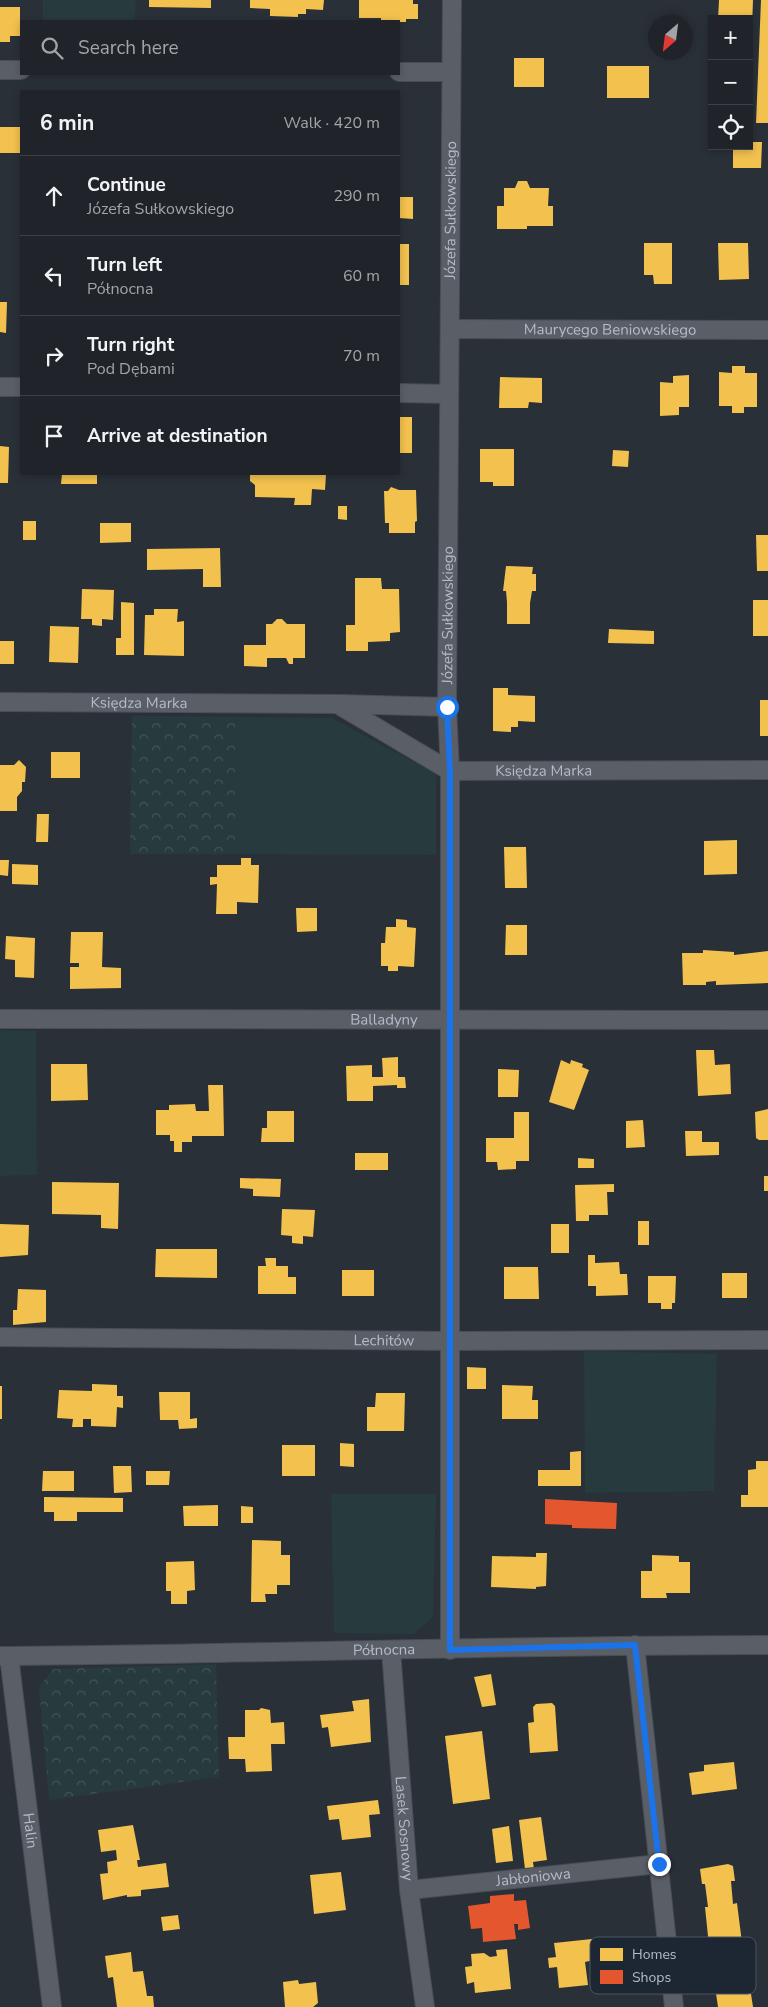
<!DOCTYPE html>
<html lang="en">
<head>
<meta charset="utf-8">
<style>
	:root { --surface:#20242a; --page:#2d3036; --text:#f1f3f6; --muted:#a2a4a8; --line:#3d4147 }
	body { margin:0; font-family:"Nunito Sans",sans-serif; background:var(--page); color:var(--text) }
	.controls { position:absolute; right:15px; top:15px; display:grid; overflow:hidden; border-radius:0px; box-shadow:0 2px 8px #0003 }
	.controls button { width:45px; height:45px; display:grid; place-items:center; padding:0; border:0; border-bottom:1px solid var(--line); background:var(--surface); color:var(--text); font:25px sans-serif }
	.compass { position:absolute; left:648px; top:15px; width:45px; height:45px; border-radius:50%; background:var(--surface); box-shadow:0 2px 8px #0003; rotate:208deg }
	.stop { position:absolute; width:15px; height:15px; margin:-11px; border:4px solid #1a73e8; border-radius:50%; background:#fff }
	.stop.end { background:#1a73e8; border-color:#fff; box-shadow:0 1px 5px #0008 }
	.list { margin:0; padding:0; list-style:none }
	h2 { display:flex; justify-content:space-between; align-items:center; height:65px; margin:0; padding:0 20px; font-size:21px }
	h2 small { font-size:16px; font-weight:400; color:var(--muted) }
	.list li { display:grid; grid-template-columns:32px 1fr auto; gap:15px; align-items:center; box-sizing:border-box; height:80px; padding:0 20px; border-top:1px solid var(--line) }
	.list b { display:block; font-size:19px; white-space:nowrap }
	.list p { margin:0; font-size:16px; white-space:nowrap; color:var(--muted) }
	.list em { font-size:16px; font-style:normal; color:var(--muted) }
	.icon { flex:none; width:28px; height:28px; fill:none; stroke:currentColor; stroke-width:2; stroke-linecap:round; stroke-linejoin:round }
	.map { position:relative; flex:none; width:768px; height:2007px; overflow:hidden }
	.search { position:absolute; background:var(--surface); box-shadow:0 2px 8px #0003; left:20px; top:20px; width:380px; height:55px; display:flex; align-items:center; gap:12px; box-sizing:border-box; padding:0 18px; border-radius:0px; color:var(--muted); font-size:19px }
	.panel { position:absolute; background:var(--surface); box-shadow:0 2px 8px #0003; left:20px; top:90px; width:380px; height:385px; border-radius:0px }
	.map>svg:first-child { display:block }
	.green { fill:#273a3e }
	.forest { fill:url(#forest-crowns) }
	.homes { fill:#f2c14e }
	.shops { fill:#e4572e }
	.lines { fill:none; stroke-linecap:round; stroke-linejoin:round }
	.street-casing { stroke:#484c53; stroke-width:20 }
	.street { stroke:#5a5e66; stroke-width:18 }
	.route { stroke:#1a73e8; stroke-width:6 }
	.labels { text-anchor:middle; stroke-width:5; stroke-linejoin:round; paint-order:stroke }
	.street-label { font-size:15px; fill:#b4bcc9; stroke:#1d2633 }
	.key { fill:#1d2633; stroke:#4a5360; stroke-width:1 }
	.key-label { font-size:14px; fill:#b4bcc9 }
</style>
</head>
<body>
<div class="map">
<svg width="768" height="2007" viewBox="0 0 768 2007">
	<defs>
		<pattern id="forest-crowns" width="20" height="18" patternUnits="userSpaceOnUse" patternTransform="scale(1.25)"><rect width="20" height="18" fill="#273a3e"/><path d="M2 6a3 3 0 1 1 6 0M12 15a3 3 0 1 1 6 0" fill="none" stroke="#445559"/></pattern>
	</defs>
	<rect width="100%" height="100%" fill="#2a3038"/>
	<g class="green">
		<path d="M 43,0 L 136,0 L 135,21 L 43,21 Z"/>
		<path d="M 235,717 L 332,718 L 436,774 L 436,855 L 235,854 Z"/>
		<path d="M 0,1030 L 36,1031 L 37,1175 L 0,1176 Z"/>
		<path d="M 584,1351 L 717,1354 L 714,1491 L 585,1493 Z"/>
		<path d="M 331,1494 L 436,1494 L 433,1617 L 414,1634 L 334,1633 Z"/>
	</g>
	<g class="forest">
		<path d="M 132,716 L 235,717 L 235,854 L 130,854 Z"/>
		<path d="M 216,1664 L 219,1777 L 49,1800 L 39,1687 L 53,1669 Z"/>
	</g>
	<g class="homes">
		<path d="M 149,0 L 211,0 L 211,8 L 149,7 Z"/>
		<path d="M 250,0 L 324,0 L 323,10 L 306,9 L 306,14 L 298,14 L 298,17 L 270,16 L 270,9 L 250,8 Z"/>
		<path d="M 359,0 L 413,0 L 413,4 L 418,4 L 418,19 L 406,19 L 406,22 L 399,22 L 381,21 L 381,18 L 359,18 Z"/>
		<path d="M 719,0 L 753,0 L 751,54 L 749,19 L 718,19 Z"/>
		<path d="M 761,0 L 768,0 L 768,123 L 756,123 Z"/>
		<path d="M 0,7 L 20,7 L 20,36 L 10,36 L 10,42 L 0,42 Z"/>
		<rect x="514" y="58" width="30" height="29"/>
		<rect x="607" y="66" width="42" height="32"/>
		<rect x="0" y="127" width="21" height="26"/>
		<path d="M 749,142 L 762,142 L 761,168 L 733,168 L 733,146 L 749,146 Z"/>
		<path d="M 518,181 L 527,181 L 530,188 L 549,188 L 548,206 L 553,206 L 553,226 L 527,226 L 527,229 L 497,229 L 497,206 L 504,206 L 504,188 L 515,188 Z"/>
		<path d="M 399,197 L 413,197 L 413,219 L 399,218 Z"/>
		<path d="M 644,243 L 672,243 L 672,284 L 654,284 L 653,275 L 644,275 Z"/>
		<path d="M 718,243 L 748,243 L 749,279 L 719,280 Z"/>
		<rect x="399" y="244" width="10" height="41"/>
		<path d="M 0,302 L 7,302 L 6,333 L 0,332 Z"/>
		<path d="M 732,366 L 745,366 L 745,373 L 757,373 L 757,407 L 744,407 L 744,413 L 732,413 L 732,406 L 719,406 L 719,372 L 732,373 Z"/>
		<path d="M 689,375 L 689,407 L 679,407 L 679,415 L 660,416 L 660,382 L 673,383 L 673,376 Z"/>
		<path d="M 500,377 L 542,378 L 542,403 L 529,402 L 528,408 L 499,408 Z"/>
		<rect x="399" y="417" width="13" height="36"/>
		<path d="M 0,446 L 9,447 L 8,483 L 0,483 Z"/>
		<path d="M 480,449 L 514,449 L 514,486 L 493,486 L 493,482 L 480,482 Z"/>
		<path d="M 613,450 L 629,451 L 628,467 L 612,466 Z"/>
		<path d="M 62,474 L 97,474 L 97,484 L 61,484 Z"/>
		<path d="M 250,474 L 326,474 L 325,490 L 312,489 L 311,505 L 294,505 L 295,498 L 255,497 L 255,485 L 250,481 Z"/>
		<path d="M 391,487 L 399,490 L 416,490 L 417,521 L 415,522 L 415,533 L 389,533 L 389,523 L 385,523 L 384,491 L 388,491 Z"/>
		<path d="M 338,506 L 347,506 L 347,520 L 338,519 Z"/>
		<rect x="23" y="521" width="13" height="19"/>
		<path d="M 100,523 L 131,523 L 131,542 L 100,543 Z"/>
		<path d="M 756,535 L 768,535 L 768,571 L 757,571 Z"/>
		<path d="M 220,548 L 221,587 L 203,587 L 203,569 L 147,570 L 147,549 Z"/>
		<path d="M 506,566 L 533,567 L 532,574 L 536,574 L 536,591 L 532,591 L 530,603 L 530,624 L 507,624 L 507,602 L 506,591 L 503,591 Z"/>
		<path d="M 355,578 L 381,578 L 382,589 L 399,589 L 400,632 L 390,633 L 390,641 L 368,642 L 368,651 L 346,651 L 346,625 L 355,625 Z"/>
		<path d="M 82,589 L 114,590 L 113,620 L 102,619 L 102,626 L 92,625 L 92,619 L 81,619 Z"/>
		<rect x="753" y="600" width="15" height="36"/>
		<path d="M 121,602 L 134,603 L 134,655 L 116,655 L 116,638 L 121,638 Z"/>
		<path d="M 154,609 L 178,609 L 177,622 L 184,621 L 184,656 L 144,655 L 145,615 L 154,615 Z"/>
		<path d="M 277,619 L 282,619 L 287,624 L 305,624 L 305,658 L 293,658 L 293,664 L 289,664 L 286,658 L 267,658 L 267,667 L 244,666 L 244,645 L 266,645 L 266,624 L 272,624 Z"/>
		<path d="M 50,626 L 79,627 L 78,663 L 49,662 Z"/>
		<path d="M 609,629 L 654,631 L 654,644 L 608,643 Z"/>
		<rect x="0" y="641" width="14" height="23"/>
		<path d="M 493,688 L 508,688 L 508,695 L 535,696 L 535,722 L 518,721 L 518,727 L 511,727 L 511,732 L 493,731 Z"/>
		<rect x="760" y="700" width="8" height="36"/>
		<rect x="51" y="752" width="29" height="26"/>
		<path d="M 19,760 L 26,767 L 25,782 L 22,782 L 22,791 L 17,797 L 17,811 L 0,811 L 0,765 L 14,765 Z"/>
		<path d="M 37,814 L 49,814 L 48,842 L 36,842 Z"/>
		<path d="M 737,840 L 737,874 L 704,875 L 704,841 Z"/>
		<path d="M 504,847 L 526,847 L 527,888 L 505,888 Z"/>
		<path d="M 241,858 L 251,858 L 251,865 L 259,865 L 258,903 L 237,902 L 237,914 L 216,914 L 217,884 L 210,885 L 210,877 L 217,877 L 217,865 L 241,865 Z"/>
		<path d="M 0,860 L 9,860 L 8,876 L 0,875 Z"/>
		<path d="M 12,864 L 38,865 L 38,885 L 12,884 Z"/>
		<path d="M 296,908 L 317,908 L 317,931 L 297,932 Z"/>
		<path d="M 396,919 L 407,920 L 407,927 L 416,928 L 414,967 L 398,966 L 398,971 L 388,971 L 388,966 L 381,966 L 381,943 L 385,943 L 386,927 L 396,927 Z"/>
		<path d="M 506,925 L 527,925 L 527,955 L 505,955 Z"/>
		<path d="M 71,932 L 103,932 L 102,967 L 121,968 L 121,988 L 70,989 L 70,967 L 79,967 L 79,963 L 70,963 Z"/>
		<path d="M 6,936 L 35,938 L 34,978 L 15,977 L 15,960 L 5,959 Z"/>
		<path d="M 703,950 L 734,952 L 734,955 L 768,951 L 768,983 L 716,985 L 716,981 L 706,982 L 706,985 L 683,985 L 682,953 L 703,953 Z"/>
		<path d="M 696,1050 L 714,1050 L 715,1065 L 730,1064 L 731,1094 L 698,1096 Z"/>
		<path d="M 398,1057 L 398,1077 L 405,1077 L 406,1088 L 397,1088 L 397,1085 L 373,1086 L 373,1101 L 347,1101 L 346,1066 L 372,1065 L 372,1077 L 383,1077 L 382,1058 Z"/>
		<path d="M 561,1060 L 570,1064 L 571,1060 L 583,1064 L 582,1067 L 589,1070 L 574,1110 L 549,1102 Z"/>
		<path d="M 51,1064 L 87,1064 L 88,1100 L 51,1101 Z"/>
		<path d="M 498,1069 L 519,1070 L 518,1097 L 498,1097 Z"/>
		<path d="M 208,1085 L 223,1085 L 224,1136 L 192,1136 L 192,1142 L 182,1142 L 182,1152 L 174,1152 L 174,1141 L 170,1141 L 170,1135 L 156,1135 L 156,1110 L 169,1110 L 169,1105 L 195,1104 L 196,1111 L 209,1111 Z"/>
		<path d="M 768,1109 L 768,1140 L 759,1140 L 756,1138 L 755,1112 Z"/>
		<path d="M 267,1111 L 294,1111 L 294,1142 L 261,1142 L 262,1128 L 267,1128 Z"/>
		<path d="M 514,1112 L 529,1112 L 529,1161 L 516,1161 L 516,1169 L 498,1170 L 497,1162 L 486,1162 L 486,1138 L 514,1138 Z"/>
		<path d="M 643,1120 L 645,1147 L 626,1148 L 626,1121 Z"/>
		<path d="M 685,1131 L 702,1131 L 702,1142 L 719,1142 L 719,1155 L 686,1156 Z"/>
		<rect x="355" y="1153" width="33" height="17"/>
		<path d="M 578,1158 L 594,1159 L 594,1168 L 578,1168 Z"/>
		<rect x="764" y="1176" width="4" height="15"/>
		<path d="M 240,1178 L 281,1179 L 280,1197 L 253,1196 L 253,1189 L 240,1188 Z"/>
		<path d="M 52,1182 L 119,1183 L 118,1229 L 101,1228 L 101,1215 L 52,1214 Z"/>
		<path d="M 614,1184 L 614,1192 L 607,1192 L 608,1215 L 589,1215 L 589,1221 L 576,1221 L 575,1185 Z"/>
		<path d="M 282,1209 L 315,1210 L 313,1237 L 303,1236 L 303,1244 L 292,1243 L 292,1236 L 281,1235 Z"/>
		<rect x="638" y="1221" width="11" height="24"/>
		<path d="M 0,1224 L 29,1225 L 28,1255 L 0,1257 Z"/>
		<rect x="551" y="1224" width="18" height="29"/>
		<path d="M 156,1249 L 217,1249 L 217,1278 L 155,1277 Z"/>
		<path d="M 588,1255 L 595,1255 L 595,1263 L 619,1262 L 620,1274 L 627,1274 L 628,1295 L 596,1296 L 596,1286 L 588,1286 Z"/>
		<path d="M 265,1258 L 276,1258 L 276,1266 L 288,1266 L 288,1277 L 296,1277 L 296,1294 L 258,1294 L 258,1266 L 266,1266 Z"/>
		<path d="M 504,1267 L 538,1267 L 539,1299 L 504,1299 Z"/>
		<rect x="342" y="1270" width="32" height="26"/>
		<rect x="722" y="1273" width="25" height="25"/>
		<path d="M 648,1276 L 676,1276 L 675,1303 L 672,1303 L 672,1309 L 661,1309 L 661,1303 L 648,1303 Z"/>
		<path d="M 18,1289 L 46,1290 L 46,1322 L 13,1325 L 13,1310 L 17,1310 Z"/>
		<path d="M 467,1367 L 486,1368 L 486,1389 L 467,1389 Z"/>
		<path d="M 92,1384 L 117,1385 L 117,1396 L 123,1396 L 123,1408 L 117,1407 L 116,1427 L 91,1426 L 91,1419 L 83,1419 L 83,1427 L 72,1427 L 73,1419 L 57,1418 L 59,1390 L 92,1391 Z"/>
		<path d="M 502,1385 L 533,1386 L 532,1400 L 538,1400 L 538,1419 L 502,1419 Z"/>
		<rect x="0" y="1386" width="2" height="33"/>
		<path d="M 159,1392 L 190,1392 L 190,1419 L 197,1418 L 197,1428 L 179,1429 L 178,1420 L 160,1420 Z"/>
		<path d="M 376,1393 L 405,1393 L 404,1431 L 367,1431 L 367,1407 L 375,1407 Z"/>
		<path d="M 340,1443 L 354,1444 L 354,1467 L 340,1466 Z"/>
		<rect x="282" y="1445" width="33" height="31"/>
		<path d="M 581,1451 L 581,1486 L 538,1486 L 538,1470 L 570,1470 L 570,1452 Z"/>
		<path d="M 756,1461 L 768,1461 L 768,1507 L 741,1507 L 741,1495 L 748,1495 L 748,1470 L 756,1469 Z"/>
		<path d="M 113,1466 L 131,1466 L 132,1492 L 114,1493 Z"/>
		<path d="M 43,1471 L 74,1471 L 74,1491 L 42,1491 Z"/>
		<path d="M 146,1471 L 170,1471 L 169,1485 L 146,1485 Z"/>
		<path d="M 44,1497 L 123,1498 L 123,1512 L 77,1512 L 77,1521 L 54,1521 L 54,1512 L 44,1512 Z"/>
		<path d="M 218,1505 L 218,1526 L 184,1526 L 183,1506 Z"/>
		<path d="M 241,1506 L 253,1507 L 253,1523 L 241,1523 Z"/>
		<path d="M 252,1540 L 281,1541 L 281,1555 L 290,1555 L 290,1585 L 277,1585 L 277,1594 L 265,1594 L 266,1602 L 251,1602 Z"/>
		<path d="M 536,1553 L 547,1553 L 546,1586 L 536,1587 L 536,1589 L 491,1587 L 492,1556 L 536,1557 Z"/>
		<path d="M 652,1555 L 679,1556 L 679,1562 L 690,1562 L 690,1593 L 666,1593 L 667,1598 L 641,1598 L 641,1571 L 652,1571 Z"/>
		<path d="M 194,1561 L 195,1590 L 187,1591 L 187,1604 L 171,1604 L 171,1591 L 166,1591 L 166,1562 Z"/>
		<path d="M 491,1674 L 496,1705 L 482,1707 L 474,1677 Z"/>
		<path d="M 369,1699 L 371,1742 L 331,1747 L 328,1727 L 322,1728 L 320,1715 L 354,1711 L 352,1701 Z"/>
		<path d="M 552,1703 L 555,1706 L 558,1751 L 530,1753 L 528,1723 L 534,1722 L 533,1707 L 536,1704 Z"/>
		<path d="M 261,1708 L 270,1710 L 271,1723 L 284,1722 L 285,1744 L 271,1744 L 272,1771 L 246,1772 L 245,1759 L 229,1759 L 228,1737 L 245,1737 L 245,1710 L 259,1710 Z"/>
		<path d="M 482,1731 L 490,1799 L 453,1804 L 445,1736 Z"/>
		<path d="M 734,1762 L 737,1789 L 692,1795 L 689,1773 L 704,1771 L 704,1765 Z"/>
		<path d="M 378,1800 L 380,1814 L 369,1815 L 371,1837 L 342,1840 L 339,1819 L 329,1820 L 327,1806 Z"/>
		<path d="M 541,1817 L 547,1860 L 533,1862 L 534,1869 L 525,1869 L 519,1820 Z"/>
		<path d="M 133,1825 L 140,1860 L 137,1860 L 138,1867 L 166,1863 L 169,1887 L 141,1890 L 141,1896 L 127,1897 L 127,1895 L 103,1900 L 100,1874 L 108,1873 L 107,1862 L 117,1860 L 116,1850 L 101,1852 L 98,1830 Z"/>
		<path d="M 509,1826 L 513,1861 L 496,1863 L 492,1829 Z"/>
		<path d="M 728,1864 L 733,1866 L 735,1881 L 731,1881 L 733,1904 L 737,1903 L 742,1943 L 709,1946 L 705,1907 L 708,1907 L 705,1884 L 702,1884 L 700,1869 Z"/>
		<path d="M 341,1872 L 346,1910 L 314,1914 L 310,1875 Z"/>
		<path d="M 178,1915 L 180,1929 L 163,1931 L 161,1917 Z"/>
		<path d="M 592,1939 L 594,1960 L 585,1962 L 588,1985 L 559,1988 L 557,1967 L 549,1968 L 548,1958 L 556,1957 L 554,1943 Z"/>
		<path d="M 507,1949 L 511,1989 L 475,1993 L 474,1982 L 467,1984 L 465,1967 L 472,1966 L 471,1954 L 484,1953 L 490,1957 L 497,1956 L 496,1950 Z"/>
		<path d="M 131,1952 L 133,1972 L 143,1971 L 147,1996 L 153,1996 L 154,2007 L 117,2007 L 113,1977 L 108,1978 L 105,1956 Z"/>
		<path d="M 748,1975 L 753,2007 L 718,2007 L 714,1980 Z"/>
		<path d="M 298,1980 L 299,1984 L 316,1982 L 318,2003 L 313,2007 L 285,2007 L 283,1982 Z"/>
	</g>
	<g class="shops">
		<path d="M 545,1499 L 617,1503 L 616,1529 L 572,1528 L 572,1525 L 545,1524 Z"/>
		<path d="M 514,1894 L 514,1901 L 526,1900 L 530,1928 L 518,1930 L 518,1924 L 514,1924 L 516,1939 L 483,1942 L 482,1928 L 471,1929 L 468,1906 L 490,1903 L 490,1896 Z"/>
	</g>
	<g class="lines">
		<defs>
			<g id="street">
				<path d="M 0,70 L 21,70"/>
				<path d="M 399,72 L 451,72"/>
				<path id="s1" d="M 451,329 L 768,330"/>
				<path d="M 0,387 L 21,387"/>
				<path d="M 399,393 L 449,394"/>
				<path id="s2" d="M 0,702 L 337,704 L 450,771 L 768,770"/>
				<path d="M 340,704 L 447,707"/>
				<path id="s3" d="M 0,1019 L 768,1020"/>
				<path id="s4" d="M 0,1337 L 450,1341 L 768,1340"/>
				<path d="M 635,1645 L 674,2007"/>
				<path id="s5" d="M 391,1650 L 409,1890 L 425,2007"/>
				<path id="s6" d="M 450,1650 L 450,771 L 447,707 L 452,0"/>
				<path id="s7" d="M 0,1656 C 256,1654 512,1645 768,1645"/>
				<path id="s8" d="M 9,1656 L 52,2007"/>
				<path id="s9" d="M 409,1890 L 659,1864"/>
			</g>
		</defs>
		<use href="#street" class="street-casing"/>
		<use href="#street" class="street"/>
	</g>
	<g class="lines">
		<path class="route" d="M 447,707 L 450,771 L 450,1650 L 635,1645 L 659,1864"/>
	</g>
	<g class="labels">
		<g class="street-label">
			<text dy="5" stroke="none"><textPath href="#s6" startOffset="1440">Józefa Sułkowskiego</textPath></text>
			<text dy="5" stroke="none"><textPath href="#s1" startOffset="159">Maurycego Beniowskiego</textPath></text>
			<text dy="5" stroke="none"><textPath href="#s6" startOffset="1035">Józefa Sułkowskiego</textPath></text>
			<text dy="5" stroke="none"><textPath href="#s2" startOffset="139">Księdza Marka</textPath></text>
			<text dy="5" stroke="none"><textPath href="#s2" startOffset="562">Księdza Marka</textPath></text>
			<text dy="5" stroke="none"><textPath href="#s3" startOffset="384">Balladyny</textPath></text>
			<text dy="5" stroke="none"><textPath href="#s4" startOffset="384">Lechitów</textPath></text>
			<text dy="5" stroke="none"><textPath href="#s7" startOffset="384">Północna</textPath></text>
			<text dy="5" stroke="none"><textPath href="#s5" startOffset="179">Lasek Sosnowy</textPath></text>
			<text dy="5" stroke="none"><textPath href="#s8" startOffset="176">Halin</textPath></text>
			<text dy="5" stroke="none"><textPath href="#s9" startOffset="125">Jabłoniowa</textPath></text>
		</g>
	</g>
	<rect x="590" y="1937" width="166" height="57" rx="8" class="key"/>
	<rect x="600" y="1948" width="23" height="13" fill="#f2c14e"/>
	<rect x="600" y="1970" width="23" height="14" fill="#e4572e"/>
	<g class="key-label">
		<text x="632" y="1959">Homes</text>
		<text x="632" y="1982">Shops</text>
	</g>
</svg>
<div class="controls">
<button>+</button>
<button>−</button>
<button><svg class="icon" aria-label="locate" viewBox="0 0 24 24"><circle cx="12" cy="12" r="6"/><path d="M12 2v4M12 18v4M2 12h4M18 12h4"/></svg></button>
</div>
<svg class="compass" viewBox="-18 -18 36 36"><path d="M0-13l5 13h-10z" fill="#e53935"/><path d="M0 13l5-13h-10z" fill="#a2a4a8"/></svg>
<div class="stop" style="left:447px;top:707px"></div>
<div class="stop end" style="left:659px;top:1864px"></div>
<div class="search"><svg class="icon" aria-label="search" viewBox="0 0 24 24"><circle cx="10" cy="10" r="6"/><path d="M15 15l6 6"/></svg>Search here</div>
<section class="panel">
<h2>6 min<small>Walk · 420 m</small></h2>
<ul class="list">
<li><svg class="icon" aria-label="ahead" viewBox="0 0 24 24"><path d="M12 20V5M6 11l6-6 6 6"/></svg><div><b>Continue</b><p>Józefa Sułkowskiego</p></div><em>290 m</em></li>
<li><svg class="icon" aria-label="left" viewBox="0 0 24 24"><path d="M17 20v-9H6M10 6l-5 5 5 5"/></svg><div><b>Turn left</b><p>Północna</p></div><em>60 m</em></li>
<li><svg class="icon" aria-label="right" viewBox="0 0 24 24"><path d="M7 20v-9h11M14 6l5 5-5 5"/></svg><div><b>Turn right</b><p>Pod Dębami</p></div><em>70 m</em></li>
<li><svg class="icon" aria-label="arrive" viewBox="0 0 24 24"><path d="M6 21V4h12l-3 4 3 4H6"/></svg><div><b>Arrive at destination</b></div></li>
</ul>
</section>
</div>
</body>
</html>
